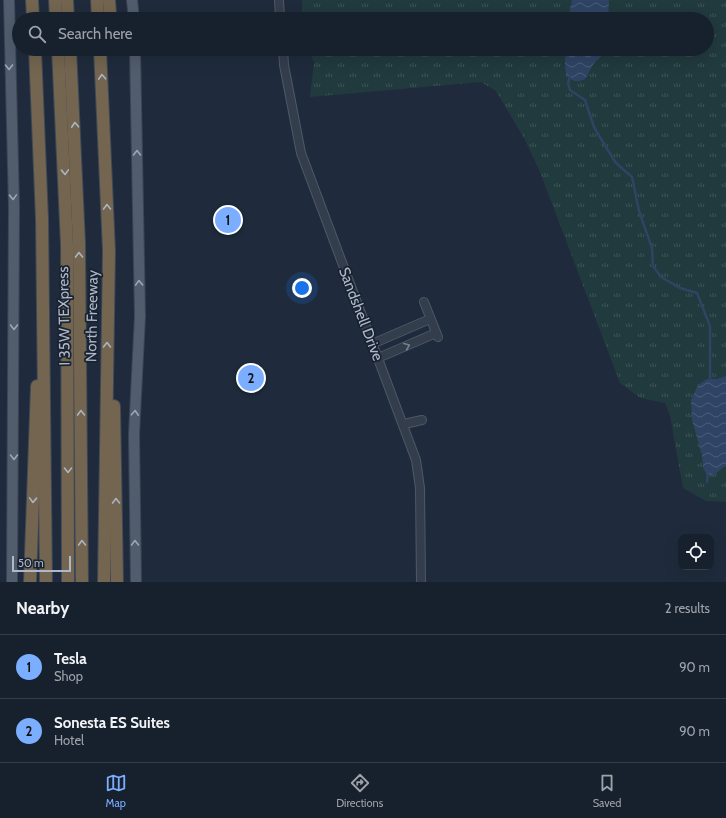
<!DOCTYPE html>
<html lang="en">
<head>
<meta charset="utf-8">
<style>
	:root { --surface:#17202d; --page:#202835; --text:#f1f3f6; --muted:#9ea3aa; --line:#363e49; --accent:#7caeff }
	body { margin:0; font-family:Cabin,sans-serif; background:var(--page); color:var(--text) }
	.controls { position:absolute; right:12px; bottom:12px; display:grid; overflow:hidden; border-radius:8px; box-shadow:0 4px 16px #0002 }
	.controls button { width:36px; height:36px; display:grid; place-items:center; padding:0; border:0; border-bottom:1px solid var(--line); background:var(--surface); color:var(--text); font:20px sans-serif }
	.scale { position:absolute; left:12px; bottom:10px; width:59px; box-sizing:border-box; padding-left:4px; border:2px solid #aeb8c8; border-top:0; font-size:11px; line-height:14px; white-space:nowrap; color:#aeb8c8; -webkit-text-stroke:3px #192231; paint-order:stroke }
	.you { position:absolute; left:302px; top:288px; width:14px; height:14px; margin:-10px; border:3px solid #fff; border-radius:50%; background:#1a73e8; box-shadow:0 0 0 6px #1a73e833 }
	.badge { display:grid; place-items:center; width:26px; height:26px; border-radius:50%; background:var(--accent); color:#111; font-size:13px; font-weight:700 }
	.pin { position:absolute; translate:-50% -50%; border:2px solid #fff; box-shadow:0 1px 4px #0006 }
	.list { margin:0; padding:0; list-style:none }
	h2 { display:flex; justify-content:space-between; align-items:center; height:52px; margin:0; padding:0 16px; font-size:17px }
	h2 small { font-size:13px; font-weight:400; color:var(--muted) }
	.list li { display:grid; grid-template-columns:26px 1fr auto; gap:12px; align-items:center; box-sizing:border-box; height:64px; padding:0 16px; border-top:1px solid var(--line) }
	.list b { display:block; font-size:15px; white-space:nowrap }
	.list p { margin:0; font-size:13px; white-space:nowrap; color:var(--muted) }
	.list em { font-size:13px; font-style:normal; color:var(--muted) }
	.icon { flex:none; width:22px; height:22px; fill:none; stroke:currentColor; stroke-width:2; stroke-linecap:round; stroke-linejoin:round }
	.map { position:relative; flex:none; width:726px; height:582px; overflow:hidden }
	.search { position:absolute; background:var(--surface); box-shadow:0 4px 16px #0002; left:12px; right:12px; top:12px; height:44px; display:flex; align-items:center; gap:10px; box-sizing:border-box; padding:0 14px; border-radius:22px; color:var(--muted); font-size:15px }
	.sheet { height:180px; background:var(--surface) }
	nav { display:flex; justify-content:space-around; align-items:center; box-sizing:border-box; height:56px; border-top:1px solid var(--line); background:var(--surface); font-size:11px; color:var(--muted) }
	nav a { display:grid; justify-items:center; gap:2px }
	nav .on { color:var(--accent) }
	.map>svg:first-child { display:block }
	.grass { fill:url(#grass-tufts) }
	.water { fill:url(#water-waves) }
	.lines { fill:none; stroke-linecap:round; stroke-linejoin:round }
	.stream { stroke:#2f4464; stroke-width:2.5 }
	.minor-casing { stroke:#4e5867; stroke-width:10 }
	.major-casing { stroke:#3c4655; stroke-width:12 }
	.highway-casing { stroke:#3e4857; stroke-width:14 }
	.minor { stroke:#333d4c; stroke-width:8 }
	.major { stroke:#515c6d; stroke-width:10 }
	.highway { stroke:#73654f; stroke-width:12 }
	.oneway { stroke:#9ba6b6 }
	.oneway2 { stroke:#abb4c2 }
	.oneway3 { stroke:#778190 }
	.labels { text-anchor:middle; stroke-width:3.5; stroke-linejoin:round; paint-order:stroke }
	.street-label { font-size:15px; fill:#aeb8c8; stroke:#192231 }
</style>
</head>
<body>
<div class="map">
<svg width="726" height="582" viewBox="0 0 726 582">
	<defs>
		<pattern id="grass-tufts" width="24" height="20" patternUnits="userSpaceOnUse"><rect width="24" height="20" fill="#213a3d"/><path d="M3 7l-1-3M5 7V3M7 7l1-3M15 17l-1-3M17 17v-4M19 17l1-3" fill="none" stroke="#3f5458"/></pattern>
		<pattern id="water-waves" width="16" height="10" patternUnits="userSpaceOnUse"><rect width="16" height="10" fill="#2f4464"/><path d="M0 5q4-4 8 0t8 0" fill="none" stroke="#4b5d79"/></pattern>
	</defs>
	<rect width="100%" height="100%" fill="#1f2b3c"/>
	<path class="grass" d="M 302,0 L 726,0 L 726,502 L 706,501 L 683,488 L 670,416 L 665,403 L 640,398 L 620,383 L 540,172 L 524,138 L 496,91 L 481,82 L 310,97 L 314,63 L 309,49 L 707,49 L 707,19 L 302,19 Z"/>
	<g class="water">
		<path d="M 572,0 L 609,0 L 608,19 L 568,19 Z"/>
		<path d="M 567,49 L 607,49 C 603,56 597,59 593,65 C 590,69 588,76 585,79 C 583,80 578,82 576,81 C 561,79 565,59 567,49 Z"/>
		<path d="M 726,376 L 726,465 L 714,475 L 708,476 L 703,468 L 702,455 L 692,420 L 691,400 L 698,385 L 707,379 L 717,379 Z"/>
	</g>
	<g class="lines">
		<g class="stream">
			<path d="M 570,76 L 568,83 L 570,90 L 585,100 L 594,127 L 604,144 L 616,163 L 632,177 L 639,211 L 652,248 L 653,266 L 661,277 L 680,288 L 697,293 L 710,326 L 710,382"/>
			<path d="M 707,482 L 708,473"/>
		</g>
		<defs>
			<g id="minor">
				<path d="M 279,0 L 280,19"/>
				<path d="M 283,49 L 284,65 L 301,153 L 416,460 L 420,488 L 421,582"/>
				<path d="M 424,302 L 438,337"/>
				<path d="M 372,344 L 430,319"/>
				<path d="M 378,358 L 436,333"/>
				<path d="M 404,424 L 422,420"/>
			</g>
			<g id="major">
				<path d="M 9,0 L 14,207 L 12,582"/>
				<path d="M 132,0 L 134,19"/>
				<path d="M 135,49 L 140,316 L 134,434 L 136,582"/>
			</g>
			<g id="highway">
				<path d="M 32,0 L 33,19"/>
				<path d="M 55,0 L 56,19"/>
				<path d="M 67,0 L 68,19"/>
				<path d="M 97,0 L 98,19"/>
				<path d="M 107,19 L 110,13 L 109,0"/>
				<path d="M 35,49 L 42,219 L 46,582"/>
				<path d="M 58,49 L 67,245 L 68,582"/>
				<path d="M 70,49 L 79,243 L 82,582"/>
				<path d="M 100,49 L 109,251 L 104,582"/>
				<path d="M 114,406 L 117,582"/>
				<path d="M 30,582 L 37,386"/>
			</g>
		</defs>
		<use href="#minor" class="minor-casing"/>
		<use href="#major" class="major-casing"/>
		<use href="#highway" class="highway-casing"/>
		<use href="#minor" class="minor"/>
		<use href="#major" class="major"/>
		<use href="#highway" class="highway"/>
	</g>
	<defs><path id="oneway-chevron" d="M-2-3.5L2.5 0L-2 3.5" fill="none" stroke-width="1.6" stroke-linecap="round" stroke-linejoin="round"/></defs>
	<g class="oneway">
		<use href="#oneway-chevron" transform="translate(9 67) rotate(89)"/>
		<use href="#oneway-chevron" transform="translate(137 153) rotate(-90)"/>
		<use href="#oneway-chevron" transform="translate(13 197) rotate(88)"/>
		<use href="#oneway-chevron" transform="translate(139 283) rotate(-92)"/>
		<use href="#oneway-chevron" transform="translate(14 327) rotate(90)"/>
		<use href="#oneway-chevron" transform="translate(135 413) rotate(-87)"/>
		<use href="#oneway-chevron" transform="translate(14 457) rotate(90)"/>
		<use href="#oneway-chevron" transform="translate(135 543) rotate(-91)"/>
	</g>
	<g class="oneway2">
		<use href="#oneway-chevron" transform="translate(102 77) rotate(-93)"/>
		<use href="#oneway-chevron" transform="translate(75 125) rotate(-93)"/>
		<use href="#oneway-chevron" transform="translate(65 172) rotate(88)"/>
		<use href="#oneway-chevron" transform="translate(107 207) rotate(-91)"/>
		<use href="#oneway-chevron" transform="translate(79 255) rotate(-91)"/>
		<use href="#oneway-chevron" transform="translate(107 345) rotate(-89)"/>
		<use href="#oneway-chevron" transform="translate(81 413) rotate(-91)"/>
		<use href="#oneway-chevron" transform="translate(68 470) rotate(90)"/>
		<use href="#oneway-chevron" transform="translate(33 500) rotate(92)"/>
		<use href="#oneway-chevron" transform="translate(116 501) rotate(-91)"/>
		<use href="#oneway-chevron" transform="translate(82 543) rotate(-91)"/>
	</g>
	<use class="oneway3" href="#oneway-chevron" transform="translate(407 346) rotate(-23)"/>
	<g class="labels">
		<g class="street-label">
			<text transform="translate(361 314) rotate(69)" y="5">Sandshell Drive</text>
			<text transform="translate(64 316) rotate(-91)" y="5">I 35W TEXpress</text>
			<text transform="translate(92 316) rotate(-89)" y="5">North Freeway</text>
		</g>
	</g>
</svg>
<div class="controls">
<button><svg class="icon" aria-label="locate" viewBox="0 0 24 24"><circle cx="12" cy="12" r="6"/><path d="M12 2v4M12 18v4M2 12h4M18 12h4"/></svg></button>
</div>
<div class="scale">50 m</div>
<div class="you"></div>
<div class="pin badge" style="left:228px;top:220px">1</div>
<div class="pin badge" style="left:251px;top:378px">2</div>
<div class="search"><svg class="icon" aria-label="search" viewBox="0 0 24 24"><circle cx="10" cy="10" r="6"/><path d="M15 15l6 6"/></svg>Search here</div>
</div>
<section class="sheet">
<h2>Nearby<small>2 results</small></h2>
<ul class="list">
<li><span class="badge">1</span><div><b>Tesla</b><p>Shop</p></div><em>90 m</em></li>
<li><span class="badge">2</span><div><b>Sonesta ES Suites</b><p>Hotel</p></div><em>90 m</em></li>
</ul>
</section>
<nav>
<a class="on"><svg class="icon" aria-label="map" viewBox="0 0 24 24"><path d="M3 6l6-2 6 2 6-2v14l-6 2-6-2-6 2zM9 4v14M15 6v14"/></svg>Map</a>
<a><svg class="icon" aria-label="directions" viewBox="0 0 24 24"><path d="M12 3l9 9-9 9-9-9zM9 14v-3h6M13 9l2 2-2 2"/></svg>Directions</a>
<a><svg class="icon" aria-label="saved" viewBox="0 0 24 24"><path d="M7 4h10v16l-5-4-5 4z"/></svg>Saved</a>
</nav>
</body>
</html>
